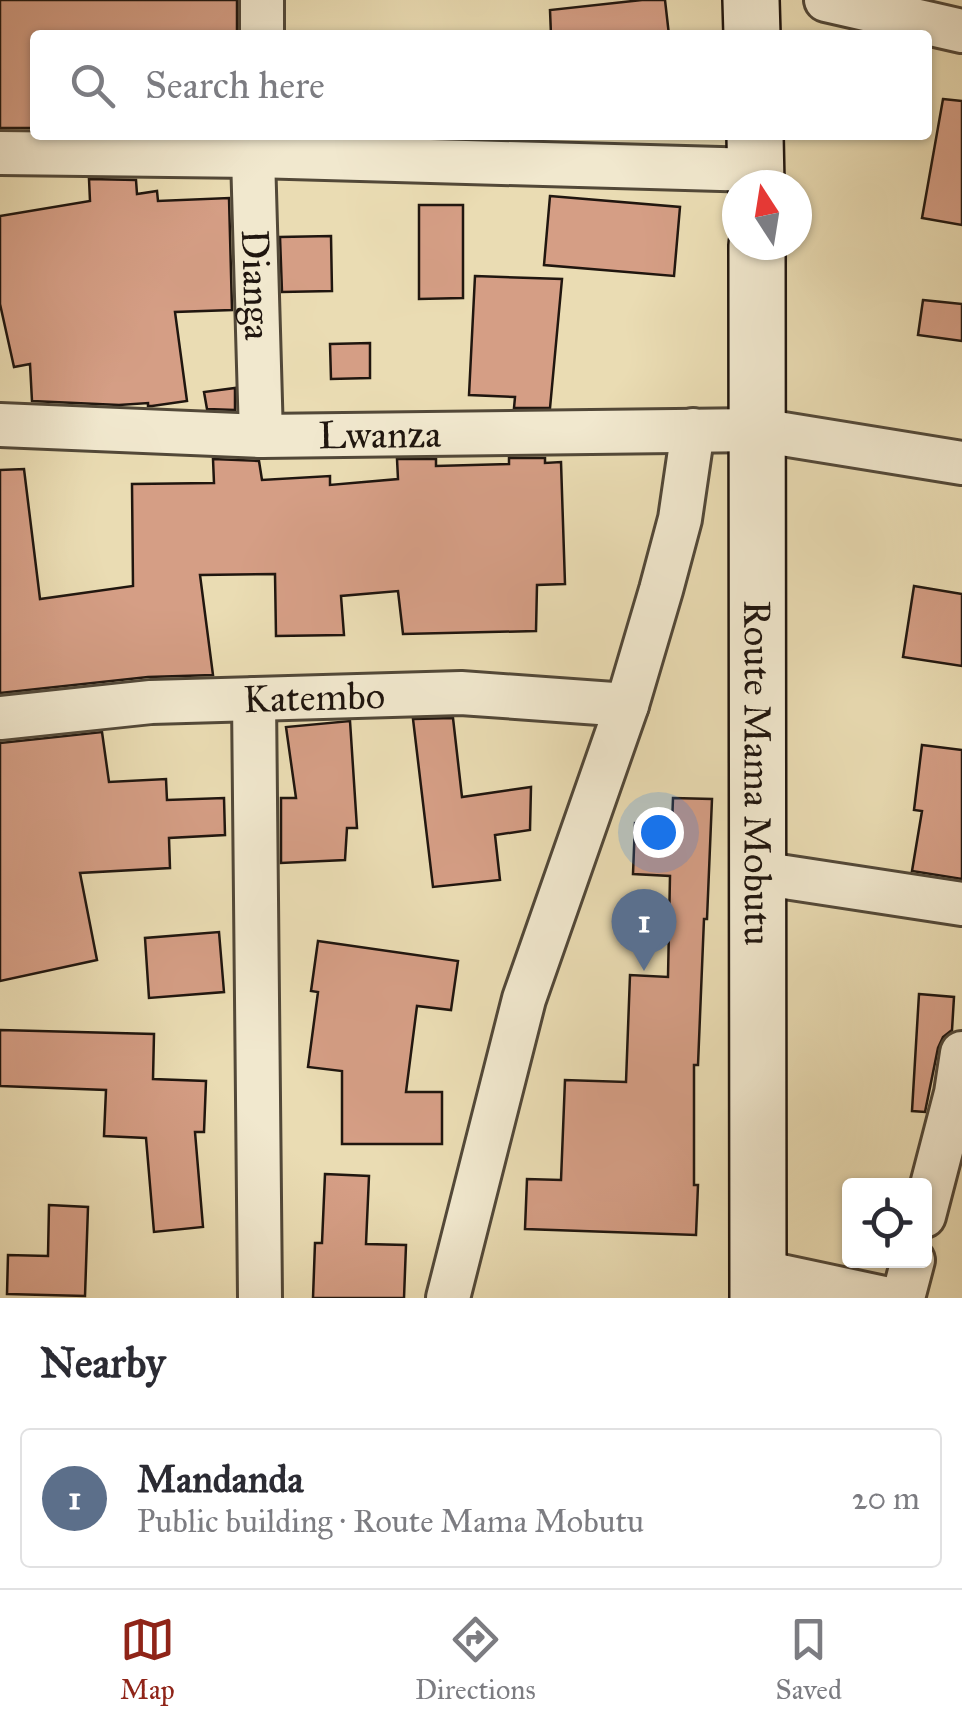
<!DOCTYPE html>
<html lang="en">
<head>
<meta charset="utf-8">
<style>
	:root { --surface:#fff; --page:#f2f2f3; --text:#2b2b33; --muted:#7c7c81; --line:#e1e1e2; --accent:#8f2418 }
	body { margin:0; font-family:"IM FELL Great Primer",serif; background:var(--page); color:var(--text) }
	.controls { position:absolute; right:30px; bottom:30px; display:grid; overflow:hidden; border-radius:10px; box-shadow:0 2px 8px #0004 }
	.controls button { width:90px; height:90px; display:grid; place-items:center; padding:0; border:0; border-bottom:2px solid var(--line); background:var(--surface); color:var(--text); font:50px sans-serif }
	.compass { position:absolute; left:722px; top:170px; width:90px; height:90px; border-radius:50%; background:var(--surface); box-shadow:0 2px 8px #0004; rotate:348deg }
	.you { position:absolute; left:658px; top:832px; width:35px; height:35px; margin:-25px; border:8px solid #fff; border-radius:50%; background:#1a73e8; box-shadow:0 0 0 15px #1a73e833 }
	.badge { display:grid; place-items:center; width:65px; height:65px; border-radius:50%; background:var(--accent); color:#fff; font-size:32px; font-weight:700 }
	.pin { position:absolute; translate:-50% -82px; filter:drop-shadow(0 2px 5px #0008) }
	.pin::after { content:''; position:absolute; top:52px; width:35px; height:30px; background:inherit; clip-path:polygon(0 0,100% 0,50% 100%) }
	.list { margin:0; padding:0; list-style:none }
	h2 { display:flex; justify-content:space-between; align-items:center; height:130px; margin:0; padding:0 40px; font-size:42px }
	h2 small { font-size:32px; font-weight:400; color:var(--muted) }
	.list li { display:grid; grid-template-columns:65px 1fr auto; gap:30px; align-items:center; box-sizing:border-box; height:140px; margin:0 20px 20px; padding:0 20px; border:2px solid var(--line); border-radius:10px }
	.list b { display:block; font-size:38px; white-space:nowrap }
	.list p { margin:0; font-size:32px; white-space:nowrap; color:var(--muted) }
	.list em { font-size:32px; font-style:normal; color:var(--muted) }
	.icon { flex:none; width:55px; height:55px; fill:none; stroke:currentColor; stroke-width:2; stroke-linecap:round; stroke-linejoin:round }
	.map { position:relative; flex:none; width:962px; height:1298px; overflow:hidden }
	.search { position:absolute; background:var(--surface); box-shadow:0 2px 8px #0004; left:30px; right:30px; top:30px; height:110px; display:flex; align-items:center; gap:25px; box-sizing:border-box; padding:0 35px; border-radius:10px; color:var(--muted); font-size:38px }
	.sheet { height:290px; background:var(--surface) }
	nav { display:flex; justify-content:space-around; align-items:center; box-sizing:border-box; height:140px; border-top:2px solid var(--line); background:var(--surface); font-size:28px; color:var(--muted) }
	nav a { display:grid; justify-items:center; gap:5px }
	nav .on { color:var(--accent) }
	.map>svg:first-child { display:block }
	.building { fill:#d59e85; stroke:#20160f; stroke-width:2.5 }
	.lines { fill:none; stroke-linecap:round; stroke-linejoin:round }
	.street-casing { stroke:#524838; stroke-width:48 }
	.secondary-casing { stroke:#20160f; stroke-width:60 }
	.street { stroke:#f1e8ce; stroke-width:42 }
	.secondary { stroke:#f1e8ce; stroke-width:55 }
	.labels { text-anchor:middle; stroke-width:8; stroke-linejoin:round; paint-order:stroke }
	.street-label { font-size:38px; fill:#20160f; stroke:#f1e8ce }
</style>
</head>
<body>
<div class="map">
<svg width="962" height="1298" viewBox="0 0 962 1298">
	<rect width="100%" height="100%" fill="#eadcb3"/>
	<filter id="stains"><feTurbulence type="fractalNoise" baseFrequency=".002" numOctaves="4"/><feColorMatrix values="0 0 0 0 .2 0 0 0 0 .09 0 0 0 0 .02 0 0 0 .5 -.17"/></filter>
	<radialGradient id="worn" r=".72"><stop offset=".6" stop-color="#630" stop-opacity="0"/><stop offset="1" stop-color="#630" stop-opacity=".3"/></radialGradient>
	<g class="building">
		<path d="M 0,0 L 237,0 L 237,35 L 35,35 L 35,128 L 0,128 Z"/>
		<path d="M 642,0 L 665,0 L 669,35 L 551,35 L 550,10 Z"/>
		<path d="M 943,99 L 962,101 L 962,225 L 922,218 Z"/>
		<path d="M 89,179 L 136,180 L 137,194 L 157,191 L 158,201 L 229,198 L 232,310 L 175,312 L 187,401 L 152,406 L 148,406 L 148,403 L 119,405 L 32,401 L 30,364 L 14,367 L 0,304 L 0,216 L 90,201 Z"/>
		<path d="M 550,196 L 680,207 L 674,276 L 544,265 Z"/>
		<path d="M 419,205 L 463,205 L 463,298 L 419,299 Z"/>
		<path d="M 331,236 L 332,291 L 282,292 L 280,237 Z"/>
		<path d="M 475,276 L 562,279 L 550,408 L 514,408 L 515,397 L 469,395 Z"/>
		<path d="M 923,300 L 962,304 L 962,341 L 918,335 Z"/>
		<path d="M 370,343 L 370,378 L 331,379 L 330,344 Z"/>
		<path d="M 235,388 L 235,410 L 207,409 L 204,392 Z"/>
		<path d="M 509,458 L 545,458 L 545,463 L 561,462 L 565,584 L 537,585 L 536,631 L 403,634 L 398,591 L 341,596 L 344,635 L 276,636 L 275,574 L 200,575 L 213,675 L 148,677 L 0,693 L 0,470 L 24,469 L 40,599 L 133,586 L 132,484 L 214,483 L 213,459 L 259,461 L 262,480 L 330,476 L 330,485 L 398,479 L 397,459 L 436,459 L 436,466 L 509,464 Z"/>
		<path d="M 914,586 L 962,594 L 962,666 L 903,657 Z"/>
		<path d="M 453,718 L 462,797 L 531,787 L 530,830 L 495,835 L 500,880 L 433,887 L 413,719 Z"/>
		<path d="M 350,721 L 357,828 L 347,828 L 345,860 L 281,863 L 281,798 L 296,798 L 286,727 Z"/>
		<path d="M 102,732 L 109,782 L 166,779 L 167,800 L 224,798 L 225,835 L 169,838 L 170,868 L 80,873 L 97,960 L 0,981 L 0,743 Z"/>
		<path d="M 922,745 L 962,750 L 962,879 L 912,871 L 922,811 L 914,810 Z"/>
		<path d="M 673,798 L 712,799 L 707,919 L 704,919 L 698,1065 L 694,1065 L 694,1185 L 698,1185 L 696,1235 L 525,1229 L 527,1179 L 561,1180 L 565,1080 L 626,1082 L 630,975 L 668,977 L 670,876 L 633,874 L 635,823 L 672,825 Z"/>
		<path d="M 219,932 L 224,992 L 149,998 L 145,938 Z"/>
		<path d="M 318,941 L 458,961 L 451,1010 L 417,1006 L 406,1092 L 442,1092 L 442,1144 L 342,1144 L 342,1071 L 308,1067 L 318,992 L 311,991 Z"/>
		<path d="M 919,994 L 954,997 L 952,1030 L 943,1037 L 938,1048 L 925,1112 L 912,1111 Z"/>
		<path d="M 0,1030 L 154,1034 L 153,1079 L 206,1081 L 204,1132 L 195,1132 L 203,1227 L 154,1232 L 146,1138 L 104,1136 L 106,1090 L 0,1086 Z"/>
		<path d="M 325,1174 L 369,1176 L 366,1244 L 406,1245 L 404,1298 L 313,1298 L 315,1243 L 322,1243 Z"/>
		<path d="M 49,1205 L 88,1207 L 85,1296 L 7,1294 L 8,1255 L 48,1256 Z"/>
	</g>
	<g class="lines">
		<defs>
			<g id="street">
				<path d="M 826,0 L 962,31"/>
				<path d="M 262,35 L 262,0"/>
				<path id="s1" d="M 255,135 L 253,156 L 261,436"/>
				<path d="M 0,153 L 253,156 L 756,170"/>
				<path id="s2" d="M 0,425 L 261,436 L 758,430 L 962,463"/>
				<path d="M 254,699 L 260,1298"/>
				<path id="s3" d="M 0,718 L 151,702 L 461,693 L 627,705"/>
				<path d="M 759,873 L 962,904"/>
				<path d="M 924,1216 L 956,1093 L 962,1053"/>
				<path d="M 757,1271 L 884,1298"/>
				<path d="M 448,1298 L 524,999 L 627,705 L 661,590 L 680,519 L 693,430"/>
				<path d="M 903,1298 L 913,1260"/>
			</g>
			<g id="secondary">
				<path d="M 751,0 L 752,35"/>
				<path d="M 755,135 L 756,185"/>
				<path id="s4" d="M 757,245 L 758,1298"/>
			</g>
		</defs>
		<use href="#street" class="street-casing"/>
		<use href="#secondary" class="secondary-casing"/>
		<use href="#street" class="street"/>
		<use href="#secondary" class="secondary"/>
	</g>
	<g class="labels">
		<g class="street-label">
			<text dy="13" stroke="none"><textPath href="#s1" startOffset="150">Dianga</textPath></text>
			<text dy="13" stroke="none"><textPath href="#s2" startOffset="380">Lwanza</textPath></text>
			<text dy="13" stroke="none"><textPath href="#s3" startOffset="315">Katembo</textPath></text>
			<text dy="13" stroke="none"><textPath href="#s4" startOffset="528">Route Mama Mobutu</textPath></text>
		</g>
	</g>
	<rect width="100%" height="100%" filter="url(#stains)"/>
	<rect width="100%" height="100%" fill="url(#worn)"/>
</svg>
<div class="controls">
<button><svg class="icon" aria-label="locate" viewBox="0 0 24 24"><circle cx="12" cy="12" r="6"/><path d="M12 2v4M12 18v4M2 12h4M18 12h4"/></svg></button>
</div>
<svg class="compass" viewBox="-18 -18 36 36"><path d="M0-13l5 13h-10z" fill="#e53935"/><path d="M0 13l5-13h-10z" fill="#7c7c81"/></svg>
<div class="you"></div>
<div class="pin badge" style="left:644px;top:971px;background:#5c6f8a">1</div>
<div class="search"><svg class="icon" aria-label="search" viewBox="0 0 24 24"><circle cx="10" cy="10" r="6"/><path d="M15 15l6 6"/></svg>Search here</div>
</div>
<section class="sheet">
<h2>Nearby<small></small></h2>
<ul class="list">
<li><span class="badge" style="background:#5c6f8a">1</span><div><b>Mandanda</b><p>Public building · Route Mama Mobutu</p></div><em>20 m</em></li>
</ul>
</section>
<nav>
<a class="on"><svg class="icon" aria-label="map" viewBox="0 0 24 24"><path d="M3 6l6-2 6 2 6-2v14l-6 2-6-2-6 2zM9 4v14M15 6v14"/></svg>Map</a>
<a><svg class="icon" aria-label="directions" viewBox="0 0 24 24"><path d="M12 3l9 9-9 9-9-9zM9 14v-3h6M13 9l2 2-2 2"/></svg>Directions</a>
<a><svg class="icon" aria-label="saved" viewBox="0 0 24 24"><path d="M7 4h10v16l-5-4-5 4z"/></svg>Saved</a>
</nav>
</body>
</html>
